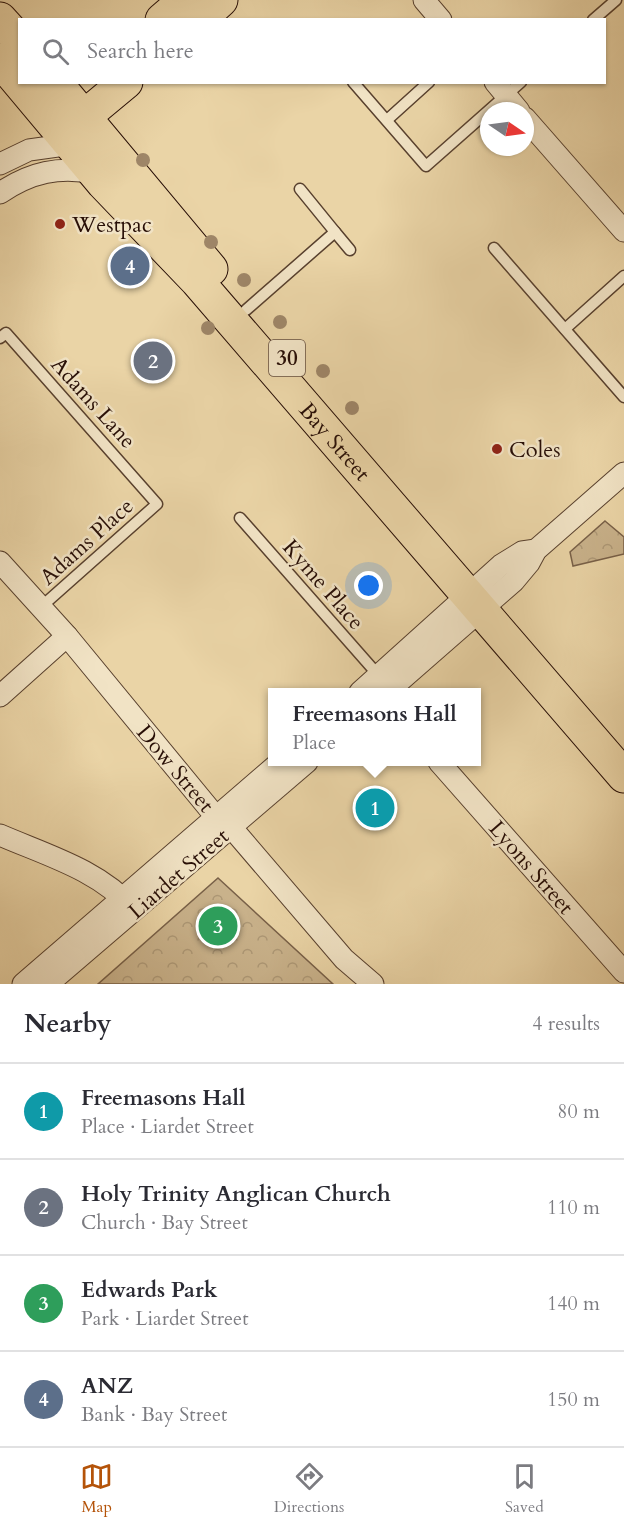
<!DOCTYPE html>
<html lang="en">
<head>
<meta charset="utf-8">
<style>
	:root { --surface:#fff; --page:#f7f7f7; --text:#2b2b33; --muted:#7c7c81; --line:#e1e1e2; --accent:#b45309 }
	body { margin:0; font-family:Cardo,serif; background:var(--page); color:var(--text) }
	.compass { position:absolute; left:480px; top:102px; width:54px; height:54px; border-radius:50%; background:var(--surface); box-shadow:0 2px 4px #0004; rotate:103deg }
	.you { position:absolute; left:369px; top:586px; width:21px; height:21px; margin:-15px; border:4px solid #fff; border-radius:50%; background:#1a73e8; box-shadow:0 0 0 9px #1a73e833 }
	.badge { display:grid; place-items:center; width:39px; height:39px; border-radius:50%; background:var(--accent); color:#fff; font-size:20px; font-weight:700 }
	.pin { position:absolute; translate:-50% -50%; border:3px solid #fff; box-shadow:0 2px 6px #0006 }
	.popup { position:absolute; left:268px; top:688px; width:213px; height:78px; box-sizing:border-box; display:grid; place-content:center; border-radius:0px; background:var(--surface); filter:drop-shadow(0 2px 4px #0005); font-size:20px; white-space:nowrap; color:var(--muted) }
	.popup b { font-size:22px; color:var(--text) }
	.popup::after { content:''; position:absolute; left:50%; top:100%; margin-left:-12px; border:12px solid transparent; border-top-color:var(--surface) }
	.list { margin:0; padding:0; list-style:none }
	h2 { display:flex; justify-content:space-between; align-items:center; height:78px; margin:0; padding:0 24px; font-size:26px }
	h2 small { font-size:20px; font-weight:400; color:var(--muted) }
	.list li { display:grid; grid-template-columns:39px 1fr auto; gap:18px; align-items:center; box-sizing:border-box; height:96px; padding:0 24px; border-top:2px solid var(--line) }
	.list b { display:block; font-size:22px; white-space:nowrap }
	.list p { margin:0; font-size:20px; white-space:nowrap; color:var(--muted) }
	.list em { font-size:20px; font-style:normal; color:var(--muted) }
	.icon { flex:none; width:33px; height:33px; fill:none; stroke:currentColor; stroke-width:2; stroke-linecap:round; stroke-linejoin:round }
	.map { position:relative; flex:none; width:624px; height:984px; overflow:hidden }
	.search { position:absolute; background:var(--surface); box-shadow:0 2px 4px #0004; left:18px; right:18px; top:18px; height:66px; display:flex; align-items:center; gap:15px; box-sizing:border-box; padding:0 21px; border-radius:0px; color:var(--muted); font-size:22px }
	.sheet { height:462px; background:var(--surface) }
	nav { display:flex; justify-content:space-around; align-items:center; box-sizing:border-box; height:84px; border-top:2px solid var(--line); background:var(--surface); font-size:16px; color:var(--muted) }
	nav a { display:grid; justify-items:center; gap:3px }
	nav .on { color:var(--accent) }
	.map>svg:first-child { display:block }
	.park { fill:url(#park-crowns); stroke:#786048; stroke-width:1.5 }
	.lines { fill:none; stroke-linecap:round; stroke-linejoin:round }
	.lane-casing { stroke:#58402e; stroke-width:13 }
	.street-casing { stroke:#58402e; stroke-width:23 }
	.primary-casing { stroke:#270e06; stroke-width:35 }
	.lane { stroke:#f1e3c5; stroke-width:10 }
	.street { stroke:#f1e3c5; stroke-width:21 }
	.primary { stroke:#ead4a6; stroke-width:33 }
	.tree { fill:#9e8668 }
	.poi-dot { fill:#8f2418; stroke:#f1e3c5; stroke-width:2 }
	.labels { text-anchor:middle; stroke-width:5; stroke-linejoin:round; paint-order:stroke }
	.shield { fill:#f1e3c5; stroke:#644e3f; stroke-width:1.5 }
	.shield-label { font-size:21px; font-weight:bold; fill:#270e06 }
	.poi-label { font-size:22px; fill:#270e06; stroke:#f1e3c5; text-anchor:start }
	.street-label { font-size:22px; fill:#270e06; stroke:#f1e3c5 }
</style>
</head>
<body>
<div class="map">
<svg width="624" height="984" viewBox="0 0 624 984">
	<defs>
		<pattern id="park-crowns" width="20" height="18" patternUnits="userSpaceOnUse" patternTransform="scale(1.5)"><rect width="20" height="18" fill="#c9b28b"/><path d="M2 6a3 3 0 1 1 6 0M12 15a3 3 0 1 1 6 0" fill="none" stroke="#ad9876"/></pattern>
	</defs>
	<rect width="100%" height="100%" fill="#ead4a6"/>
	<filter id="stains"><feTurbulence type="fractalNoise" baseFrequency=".00333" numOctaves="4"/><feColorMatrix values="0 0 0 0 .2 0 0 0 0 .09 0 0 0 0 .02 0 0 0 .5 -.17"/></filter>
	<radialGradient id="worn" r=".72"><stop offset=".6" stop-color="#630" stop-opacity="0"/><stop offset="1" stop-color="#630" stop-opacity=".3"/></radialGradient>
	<g class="park">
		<path d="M 605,521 L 624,537 L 624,554 L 573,566 L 570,552 Z"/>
		<path d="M 218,878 L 333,984 L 98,984 Z"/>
	</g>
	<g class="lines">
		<defs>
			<g id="lane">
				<path d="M 593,20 L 616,0"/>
				<path d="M 353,82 L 426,166 L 521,82"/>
				<path d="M 387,120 L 429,82"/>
				<path d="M 335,232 L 350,250"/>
				<path d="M 494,248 L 624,397"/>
				<path d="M 246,310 L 335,232 L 300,189"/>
				<path d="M 565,329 L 624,276"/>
				<path d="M 0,338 L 6,333 L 157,504 L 41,607"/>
				<path d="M 240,518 L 379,676"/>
			</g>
			<g id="street">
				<path d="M 424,0 L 441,20"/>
				<path d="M 495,82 L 519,111"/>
				<path d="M 525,118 L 624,231"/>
				<path d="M 0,164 L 29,150 L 72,144"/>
				<path d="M 0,193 C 31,172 59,166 95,173"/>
				<path d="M 0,562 L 67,636 L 216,817 L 231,827 L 344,959 L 373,984"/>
				<path d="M 360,692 L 501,565 L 522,552 L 536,550"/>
				<path d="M 387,692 L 514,581 L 529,563 L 536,550 L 624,473"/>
				<path d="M 0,696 L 67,636"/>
				<path d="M 439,762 L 624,972"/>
				<path d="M 0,835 C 46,855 99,870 132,908"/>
				<path d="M 23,984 L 280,762"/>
				<path d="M 48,984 L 307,762"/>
			</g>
			<g id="primary">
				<path d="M 0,19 L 20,41"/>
				<path d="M 162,20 L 185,0"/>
				<path d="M 199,20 L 221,0"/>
				<path id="s1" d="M 0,60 L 103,183 L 197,281 L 624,776"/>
				<path d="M 55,82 L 211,269"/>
				<path d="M 67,131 L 126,82"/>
			</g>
		</defs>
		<use href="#lane" class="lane-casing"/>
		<use href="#street" class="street-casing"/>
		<use href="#primary" class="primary-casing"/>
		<use href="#lane" class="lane"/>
		<use href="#street" class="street"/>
		<use href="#primary" class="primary"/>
	</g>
	<g class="tree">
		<circle cx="143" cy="160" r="7"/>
		<circle cx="211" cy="242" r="7"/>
		<circle cx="244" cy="280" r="7"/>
		<circle cx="280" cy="322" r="7"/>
		<circle cx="208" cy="328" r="7"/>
		<circle cx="323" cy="371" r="7"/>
		<circle cx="352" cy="408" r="7"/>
	</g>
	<g class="poi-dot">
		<circle cx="60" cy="224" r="6"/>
		<circle cx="497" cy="449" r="6"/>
	</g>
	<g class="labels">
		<rect class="shield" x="269" y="340" width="36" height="36" rx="4.5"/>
		<g class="shield-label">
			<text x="287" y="365">30</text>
		</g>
		<g class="poi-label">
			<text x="72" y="232">Westpac</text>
			<text x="509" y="457">Coles</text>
		</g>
		<g class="street-label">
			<text transform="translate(94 402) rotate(48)" y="8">Adams Lane</text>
			<text dy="8" stroke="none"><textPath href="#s1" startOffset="508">Bay Street</textPath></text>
			<text transform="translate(86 541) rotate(-42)" y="8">Adams Place</text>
			<text transform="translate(324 584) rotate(49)" y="8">Kyme Place</text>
			<text transform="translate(176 768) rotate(50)" y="8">Dow Street</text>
			<text transform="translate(532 867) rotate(49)" y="8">Lyons Street</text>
			<text transform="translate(178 873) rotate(-41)" y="8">Liardet Street</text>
		</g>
	</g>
	<rect width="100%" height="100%" filter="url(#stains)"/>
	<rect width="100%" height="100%" fill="url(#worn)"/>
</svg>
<svg class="compass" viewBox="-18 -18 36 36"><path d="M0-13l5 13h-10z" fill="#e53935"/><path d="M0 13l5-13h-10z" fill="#7c7c81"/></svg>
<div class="you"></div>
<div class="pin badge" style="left:375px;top:808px;background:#0f9aa8">1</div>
<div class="popup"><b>Freemasons Hall</b>Place</div>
<div class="pin badge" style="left:153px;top:361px;background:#6b7280">2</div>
<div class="pin badge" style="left:218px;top:926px;background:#2e9e5b">3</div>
<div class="pin badge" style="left:130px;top:266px;background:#5c6f8a">4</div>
<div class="search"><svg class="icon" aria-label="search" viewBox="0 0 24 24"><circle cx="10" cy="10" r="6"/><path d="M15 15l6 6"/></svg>Search here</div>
</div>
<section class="sheet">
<h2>Nearby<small>4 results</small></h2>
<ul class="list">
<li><span class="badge" style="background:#0f9aa8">1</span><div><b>Freemasons Hall</b><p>Place · Liardet Street</p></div><em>80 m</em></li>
<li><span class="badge" style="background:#6b7280">2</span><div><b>Holy Trinity Anglican Church</b><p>Church · Bay Street</p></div><em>110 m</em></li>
<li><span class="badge" style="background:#2e9e5b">3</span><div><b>Edwards Park</b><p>Park · Liardet Street</p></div><em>140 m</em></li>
<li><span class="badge" style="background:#5c6f8a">4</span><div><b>ANZ</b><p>Bank · Bay Street</p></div><em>150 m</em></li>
</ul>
</section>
<nav>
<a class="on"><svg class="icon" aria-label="map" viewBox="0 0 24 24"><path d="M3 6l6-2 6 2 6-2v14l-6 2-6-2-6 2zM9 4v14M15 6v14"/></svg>Map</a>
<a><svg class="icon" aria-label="directions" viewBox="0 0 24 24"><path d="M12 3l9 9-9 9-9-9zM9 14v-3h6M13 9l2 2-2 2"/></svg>Directions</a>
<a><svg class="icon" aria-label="saved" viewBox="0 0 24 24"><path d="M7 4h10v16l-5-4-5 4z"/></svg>Saved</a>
</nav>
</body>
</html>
